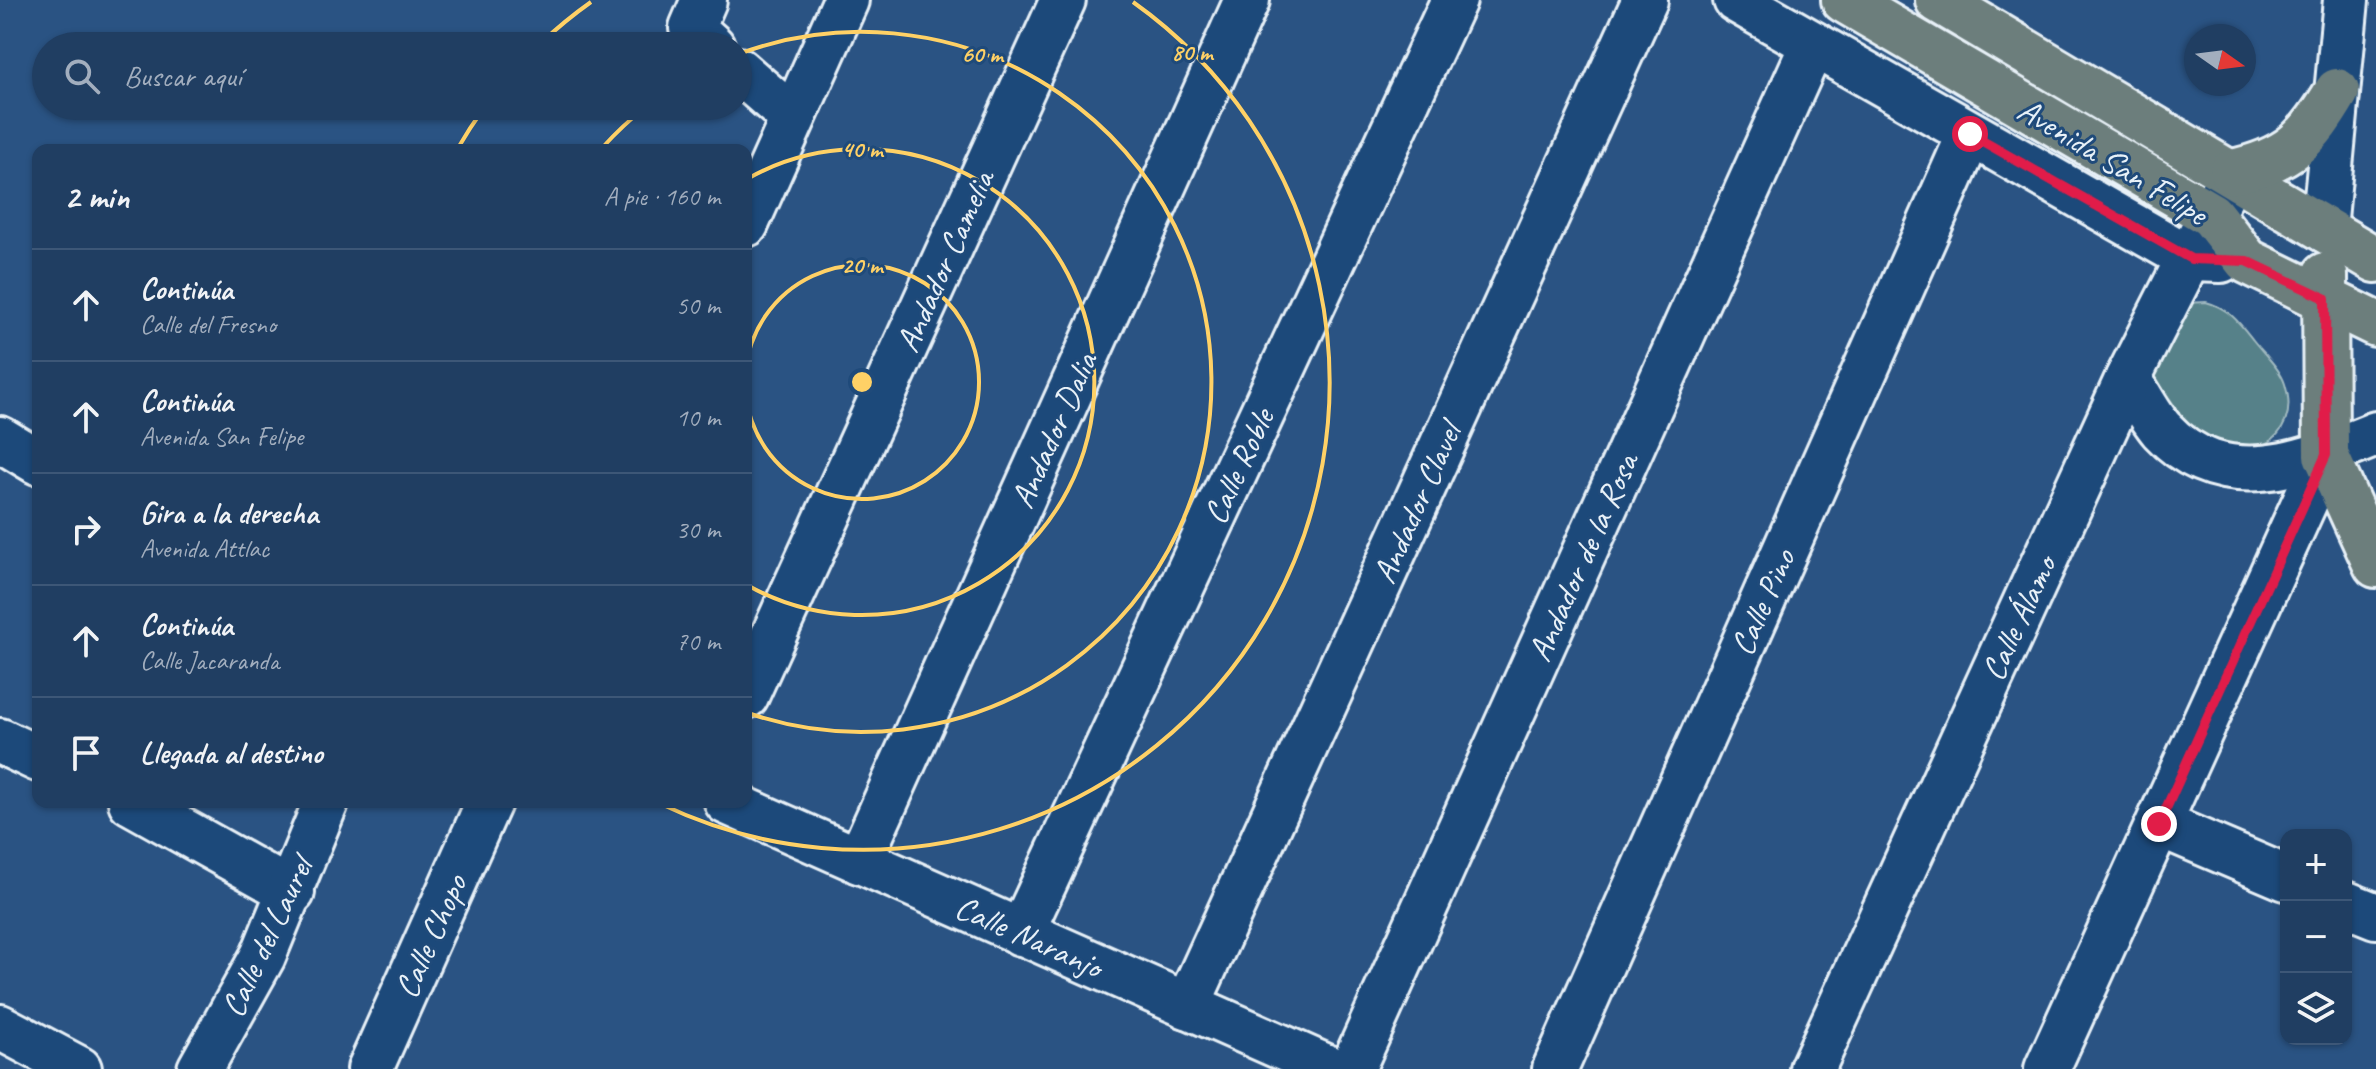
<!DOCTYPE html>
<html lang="es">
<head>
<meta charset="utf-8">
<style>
	:root { --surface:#203e62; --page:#2d496b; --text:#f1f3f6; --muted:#a2aebe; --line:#3d5777 }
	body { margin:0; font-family:Caveat,sans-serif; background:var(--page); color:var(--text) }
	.controls { position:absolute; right:24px; bottom:24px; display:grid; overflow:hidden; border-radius:16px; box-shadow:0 2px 6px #0004 }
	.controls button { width:72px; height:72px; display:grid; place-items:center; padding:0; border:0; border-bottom:2px solid var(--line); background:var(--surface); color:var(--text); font:40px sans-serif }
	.compass { position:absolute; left:2184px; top:24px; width:72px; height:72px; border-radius:50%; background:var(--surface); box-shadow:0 2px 6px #0004; rotate:104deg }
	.stop { position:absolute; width:24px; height:24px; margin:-18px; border:6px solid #e11d48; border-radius:50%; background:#fff }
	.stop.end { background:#e11d48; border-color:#fff; box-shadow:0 2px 8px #0008 }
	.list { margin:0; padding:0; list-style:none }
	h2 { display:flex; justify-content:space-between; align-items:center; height:104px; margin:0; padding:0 32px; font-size:34px }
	h2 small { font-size:26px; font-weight:400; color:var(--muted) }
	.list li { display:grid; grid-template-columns:52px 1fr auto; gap:24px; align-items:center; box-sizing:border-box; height:112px; padding:0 32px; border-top:2px solid var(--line) }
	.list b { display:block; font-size:30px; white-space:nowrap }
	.list p { margin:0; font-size:26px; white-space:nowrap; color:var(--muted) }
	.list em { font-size:26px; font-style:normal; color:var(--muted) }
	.icon { flex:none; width:44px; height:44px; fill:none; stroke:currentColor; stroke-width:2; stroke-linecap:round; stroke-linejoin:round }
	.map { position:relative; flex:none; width:2376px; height:1069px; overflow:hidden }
	.search { position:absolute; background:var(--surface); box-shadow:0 2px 6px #0004; left:32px; top:32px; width:720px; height:88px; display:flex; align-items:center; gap:20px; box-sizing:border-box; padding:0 28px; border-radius:44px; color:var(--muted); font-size:30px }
	.panel { position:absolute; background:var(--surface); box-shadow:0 2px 6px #0004; left:32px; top:144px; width:720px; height:664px; border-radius:16px }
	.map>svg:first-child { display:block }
	.green { fill:#578189; stroke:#a0b9c0; stroke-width:2 }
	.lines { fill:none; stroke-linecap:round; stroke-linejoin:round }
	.minor-casing { stroke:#e8f1f8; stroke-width:50 }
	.major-casing { stroke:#e8f1f8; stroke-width:50 }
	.minor { stroke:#1f4a7a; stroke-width:44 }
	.major { stroke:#6c7e7c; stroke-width:44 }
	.route { stroke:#e11d48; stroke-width:10 }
	.ring { fill:none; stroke:#ffd166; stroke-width:4 }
	.labels { text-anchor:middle; stroke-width:6; stroke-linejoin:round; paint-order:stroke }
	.street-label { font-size:34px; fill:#e8f1f8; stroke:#1f4a7a }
	.centre { fill:#ffd166; stroke:#1f4a7a; stroke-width:4 }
	.ring-label { font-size:24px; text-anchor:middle; font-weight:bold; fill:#ffd166; stroke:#1f4a7a; stroke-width:6; stroke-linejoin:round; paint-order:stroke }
</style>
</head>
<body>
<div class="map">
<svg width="2376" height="1069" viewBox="0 0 2376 1069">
	<rect width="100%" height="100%" fill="#2a5383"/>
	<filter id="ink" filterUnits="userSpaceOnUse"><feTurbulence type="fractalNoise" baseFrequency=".0125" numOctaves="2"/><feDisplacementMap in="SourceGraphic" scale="16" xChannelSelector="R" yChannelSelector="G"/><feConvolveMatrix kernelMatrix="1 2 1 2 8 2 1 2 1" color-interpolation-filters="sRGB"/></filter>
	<g filter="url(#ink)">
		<path class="green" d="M 2206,302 C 2229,308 2239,322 2253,340 C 2263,353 2280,368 2285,384 C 2304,441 2241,471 2198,434 C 2181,419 2167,393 2153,375 L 2187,303 Z"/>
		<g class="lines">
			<defs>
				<g id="minor">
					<path d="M 704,0 L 692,28 L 712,46"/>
					<path d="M 1736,0 L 2191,259 L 2221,260"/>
					<path d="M 738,70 L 793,118"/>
					<path d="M 746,224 L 846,0"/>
					<path d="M 2324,229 L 2346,0"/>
					<path d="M 2128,378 C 2139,394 2149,415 2162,430 C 2223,496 2305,463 2376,434"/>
					<path d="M 0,439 L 38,462"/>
					<path d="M 746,696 L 1063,0"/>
					<path d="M 0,741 L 38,759"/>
					<path d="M 131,802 L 292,892"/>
					<path d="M 727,802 L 1331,1069"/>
					<path d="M 2159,824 L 2286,878"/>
					<path d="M 859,861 L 1247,0"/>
					<path d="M 2346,904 L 2376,916"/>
					<path d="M 1021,933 L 1454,0"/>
					<path d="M 1187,1006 L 1645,0"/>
					<path d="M 0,1027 L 79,1069"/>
					<path d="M 200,1069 L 263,956 L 326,802"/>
					<path d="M 370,1069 L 489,802"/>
					<path d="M 1352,1069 L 1813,44"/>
					<path d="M 1555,1069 L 1970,134"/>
					<path d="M 1812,1069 L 2128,378 L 2226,185"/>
					<path d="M 2047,1069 L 2326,455"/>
				</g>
				<g id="major">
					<path d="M 1844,0 L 2211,215 L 2247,261 L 2376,324"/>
					<path d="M 1938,0 L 2376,260"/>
					<path d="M 2232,172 C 2289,160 2309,139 2337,91"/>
					<path d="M 2325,275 L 2326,455 L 2376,565"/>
				</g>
			</defs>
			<use href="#minor" class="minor-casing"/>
			<use href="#major" class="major-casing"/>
			<use href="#minor" class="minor"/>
			<use href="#major" class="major"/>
		</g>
	</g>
	<g class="lines" filter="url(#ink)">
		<path class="route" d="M 1970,134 L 2191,259 L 2247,261 L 2325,298 L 2326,455 L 2159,824"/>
	</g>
	<g class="ring">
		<path d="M746 367A117 117 0 1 1 746 397"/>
		<path d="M747 179A233 233 0 1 1 747 585"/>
		<path d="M602 148A350 350 0 0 1 647 106M739 54A350 350 0 1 1 748 713"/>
		<path d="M458 148A467 467 0 0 1 484 108M541 43A467 467 0 0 1 591 2M1133 2A467 467 0 0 1 661 804"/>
	</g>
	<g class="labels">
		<g class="street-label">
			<text transform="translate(2113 161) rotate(31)" y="12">Avenida San Felipe</text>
			<text transform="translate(944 261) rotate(-66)" y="12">Andador Camelia</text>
			<text transform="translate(1053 430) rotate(-66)" y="12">Andador Dalia</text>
			<text transform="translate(1238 466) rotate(-65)" y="12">Calle Roble</text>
			<text transform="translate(1416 503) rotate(-66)" y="12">Andador Clavel</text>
			<text transform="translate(1582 557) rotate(-66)" y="12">Andador de la Rosa</text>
			<text transform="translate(1762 602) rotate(-66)" y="12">Calle Pino</text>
			<text transform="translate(2018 618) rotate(-65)" y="12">Calle Álamo</text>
			<text transform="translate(430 936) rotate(-66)" y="12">Calle Chopo</text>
			<text transform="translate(1029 936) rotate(24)" y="12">Calle Naranjo</text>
			<text transform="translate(266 937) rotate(-65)" y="12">Calle del Laurel</text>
		</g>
	</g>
	<circle cx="862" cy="382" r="12" class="centre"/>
	<g class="ring-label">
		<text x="1192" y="60">80 m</text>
		<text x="982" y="62">60 m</text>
		<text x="862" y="157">40 m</text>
		<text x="862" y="273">20 m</text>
	</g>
</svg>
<div class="controls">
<button>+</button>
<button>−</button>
<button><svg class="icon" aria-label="layers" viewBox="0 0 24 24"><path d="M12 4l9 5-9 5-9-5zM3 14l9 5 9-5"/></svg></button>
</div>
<svg class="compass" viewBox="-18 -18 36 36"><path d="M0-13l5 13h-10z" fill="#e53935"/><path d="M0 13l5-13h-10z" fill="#a2aebe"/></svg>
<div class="stop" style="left:1970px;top:134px"></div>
<div class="stop end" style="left:2159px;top:824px"></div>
<div class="search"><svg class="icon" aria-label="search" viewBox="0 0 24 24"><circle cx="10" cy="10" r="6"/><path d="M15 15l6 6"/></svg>Buscar aquí</div>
<section class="panel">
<h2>2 min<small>A pie · 160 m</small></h2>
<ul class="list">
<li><svg class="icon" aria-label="ahead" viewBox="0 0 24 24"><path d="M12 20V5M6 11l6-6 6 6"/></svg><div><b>Continúa</b><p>Calle del Fresno</p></div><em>50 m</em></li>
<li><svg class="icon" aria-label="ahead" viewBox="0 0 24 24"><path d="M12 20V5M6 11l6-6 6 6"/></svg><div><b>Continúa</b><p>Avenida San Felipe</p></div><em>10 m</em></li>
<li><svg class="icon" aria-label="right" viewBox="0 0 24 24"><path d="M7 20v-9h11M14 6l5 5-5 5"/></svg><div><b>Gira a la derecha</b><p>Avenida Attlac</p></div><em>30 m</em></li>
<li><svg class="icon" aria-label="ahead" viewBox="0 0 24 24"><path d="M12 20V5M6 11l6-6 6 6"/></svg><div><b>Continúa</b><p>Calle Jacaranda</p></div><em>70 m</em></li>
<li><svg class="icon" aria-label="arrive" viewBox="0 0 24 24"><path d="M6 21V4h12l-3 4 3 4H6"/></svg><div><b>Llegada al destino</b></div></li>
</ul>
</section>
</div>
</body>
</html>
